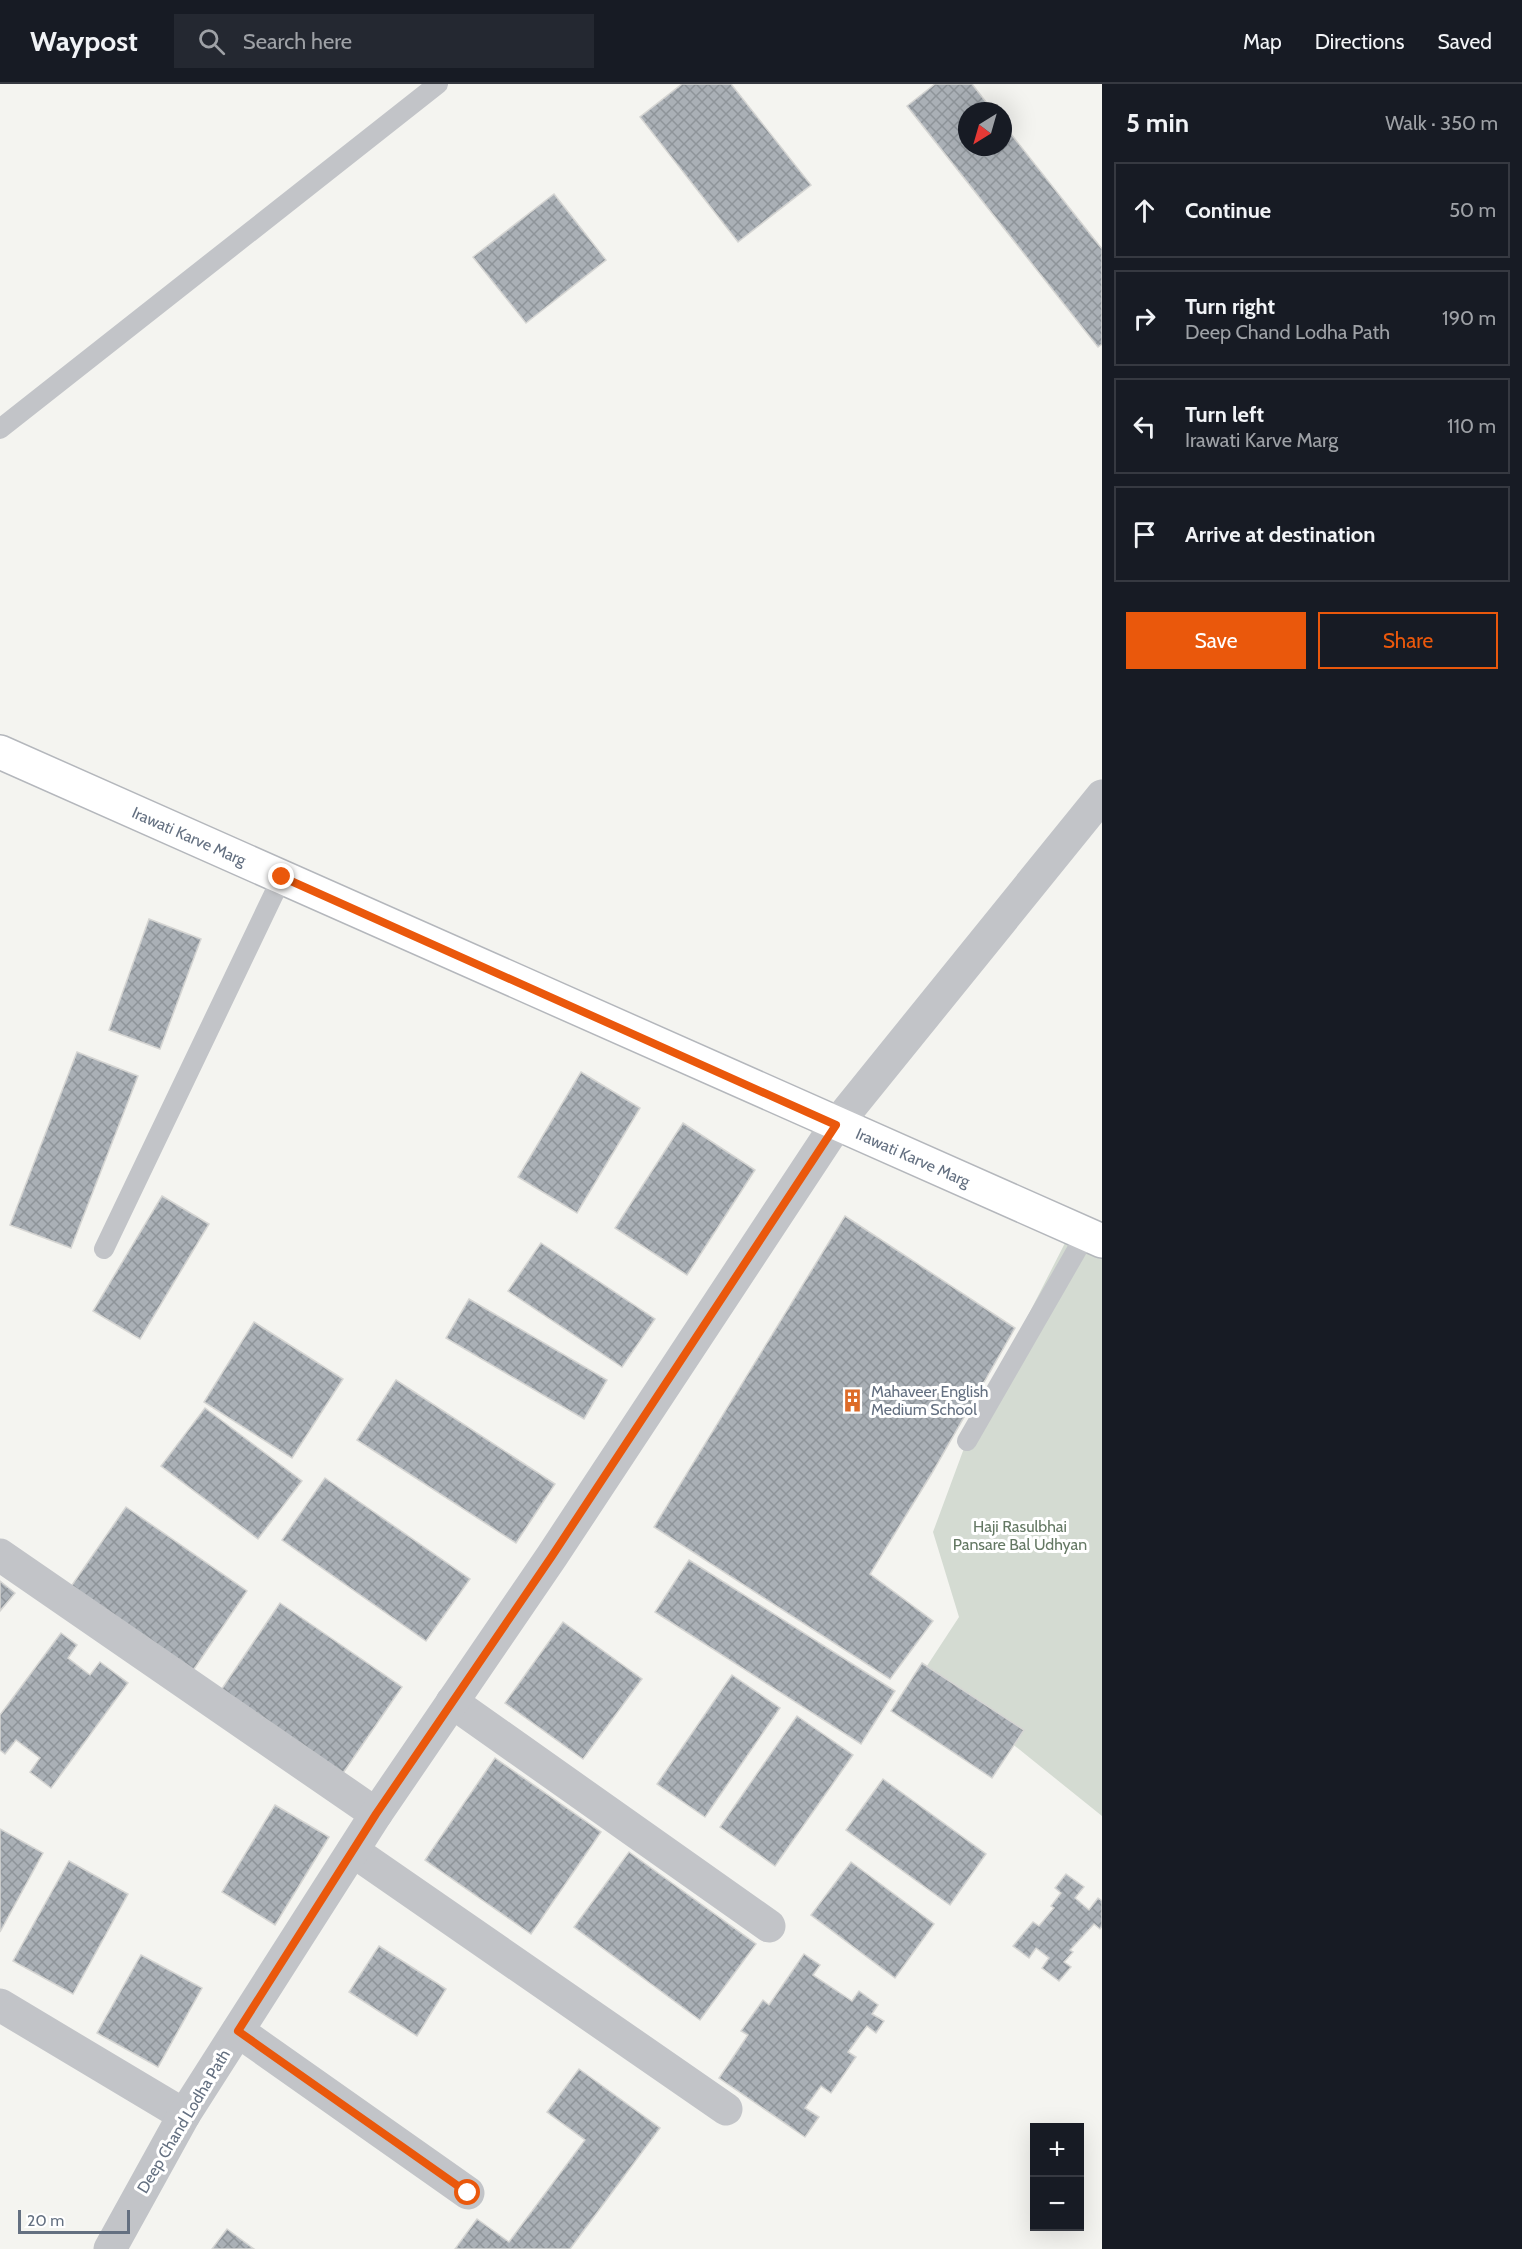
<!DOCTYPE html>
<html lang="en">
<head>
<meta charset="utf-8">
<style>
	:root { --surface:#171b24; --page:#242831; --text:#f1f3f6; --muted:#9ea1a6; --line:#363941; --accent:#ea580c }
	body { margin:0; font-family:Cabin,sans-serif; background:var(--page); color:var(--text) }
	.controls { position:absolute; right:18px; bottom:18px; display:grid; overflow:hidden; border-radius:0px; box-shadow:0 6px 24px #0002 }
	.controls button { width:54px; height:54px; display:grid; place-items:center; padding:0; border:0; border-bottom:2px solid var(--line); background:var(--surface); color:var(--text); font:30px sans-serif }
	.compass { position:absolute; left:958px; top:18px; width:54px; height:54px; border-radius:50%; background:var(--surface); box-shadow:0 6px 24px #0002; rotate:217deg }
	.scale { position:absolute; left:18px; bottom:15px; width:112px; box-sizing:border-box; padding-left:6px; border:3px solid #647081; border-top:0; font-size:16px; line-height:21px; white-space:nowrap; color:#647081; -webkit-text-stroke:4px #fff; paint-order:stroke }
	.stop { position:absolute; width:18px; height:18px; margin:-14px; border:4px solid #ea580c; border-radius:50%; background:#fff }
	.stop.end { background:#ea580c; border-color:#fff; box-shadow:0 2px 6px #0008 }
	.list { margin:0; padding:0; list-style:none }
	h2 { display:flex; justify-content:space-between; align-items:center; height:78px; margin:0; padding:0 24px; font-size:26px }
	h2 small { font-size:20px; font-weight:400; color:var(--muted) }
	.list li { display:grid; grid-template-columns:39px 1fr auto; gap:18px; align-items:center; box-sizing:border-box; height:96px; margin:0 12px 12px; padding:0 12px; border:2px solid var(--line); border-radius:0px }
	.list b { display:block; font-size:22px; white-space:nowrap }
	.list p { margin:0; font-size:20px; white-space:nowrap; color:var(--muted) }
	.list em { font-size:20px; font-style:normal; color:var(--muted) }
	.actions { display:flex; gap:12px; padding:18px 24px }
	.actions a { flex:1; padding:14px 0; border:2px solid var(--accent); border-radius:0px; text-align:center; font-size:21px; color:var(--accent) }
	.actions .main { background:var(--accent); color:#fff }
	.icon { flex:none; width:33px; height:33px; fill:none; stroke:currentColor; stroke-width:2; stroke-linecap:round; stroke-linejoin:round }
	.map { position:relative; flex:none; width:1102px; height:2165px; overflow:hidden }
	header { display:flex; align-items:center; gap:36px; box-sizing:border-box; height:84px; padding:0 30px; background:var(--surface); border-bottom:2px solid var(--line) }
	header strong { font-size:28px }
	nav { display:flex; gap:33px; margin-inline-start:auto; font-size:21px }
	.search { width:420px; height:54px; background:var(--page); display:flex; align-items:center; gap:15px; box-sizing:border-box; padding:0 21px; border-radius:0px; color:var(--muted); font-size:22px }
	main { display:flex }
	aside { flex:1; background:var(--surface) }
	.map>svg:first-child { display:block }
	.green { fill:#d4dbd2 }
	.building { fill:url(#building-cross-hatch); stroke:#d5d5d3; stroke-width:1.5 }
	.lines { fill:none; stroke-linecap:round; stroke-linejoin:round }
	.secondary-casing { stroke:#b4b7bc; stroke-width:36 }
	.lane { stroke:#c2c4c8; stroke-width:20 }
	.street { stroke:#c2c4c8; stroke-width:33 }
	.secondary { stroke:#fff; stroke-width:33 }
	.route { stroke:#ea580c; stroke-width:8 }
	.labels { text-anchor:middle; stroke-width:6; stroke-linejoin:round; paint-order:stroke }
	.street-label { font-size:16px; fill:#647081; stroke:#fff }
	.poi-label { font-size:16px; fill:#647081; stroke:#fff; text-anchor:start }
	.park-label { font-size:16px; fill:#647863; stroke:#fff }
</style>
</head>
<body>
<header>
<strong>Waypost</strong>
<div class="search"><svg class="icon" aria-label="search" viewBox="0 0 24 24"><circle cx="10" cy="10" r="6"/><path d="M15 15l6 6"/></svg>Search here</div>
<nav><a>Map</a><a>Directions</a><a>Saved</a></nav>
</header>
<main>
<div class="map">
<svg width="1102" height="2165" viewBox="0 0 1102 2165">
	<defs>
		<pattern id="building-cross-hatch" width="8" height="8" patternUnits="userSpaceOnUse" patternTransform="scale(1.5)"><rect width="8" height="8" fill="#aab0b6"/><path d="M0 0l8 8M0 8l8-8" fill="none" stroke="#8e9499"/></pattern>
	</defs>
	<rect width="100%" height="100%" fill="#f4f4f0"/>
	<path class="green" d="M 1067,1155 L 1102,1171 L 1102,1732 L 923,1588 L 959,1533 L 933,1448 L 973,1340 Z"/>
	<g class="building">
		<path d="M 682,0 L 731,0 L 811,101 L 738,158 L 640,33 Z"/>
		<path d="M 935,0 L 972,0 L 993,27 L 967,27 L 967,63 L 1003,63 L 1003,40 L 1102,165 L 1102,260 L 1098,263 L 907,22 Z"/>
		<path d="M 554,110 L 606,176 L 526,239 L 473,173 Z"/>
		<path d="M 149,835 L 201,855 L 160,965 L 109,946 Z"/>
		<path d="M 77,968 L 138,992 L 71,1164 L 10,1141 Z"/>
		<path d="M 581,988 L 640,1024 L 577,1129 L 518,1093 Z"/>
		<path d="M 683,1039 L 755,1086 L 687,1191 L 615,1144 Z"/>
		<path d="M 162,1112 L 209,1140 L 140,1255 L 93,1227 Z"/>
		<path d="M 845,1132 L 1015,1244 L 932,1389 L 870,1490 L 933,1537 L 890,1595 L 654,1443 Z"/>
		<path d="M 541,1159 L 655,1235 L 622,1283 L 508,1207 Z"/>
		<path d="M 469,1215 L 607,1296 L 584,1335 L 446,1254 Z"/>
		<path d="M 254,1238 L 343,1295 L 292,1374 L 204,1318 Z"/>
		<path d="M 396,1296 L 555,1400 L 516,1459 L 357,1356 Z"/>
		<path d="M 205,1324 L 302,1397 L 258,1455 L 161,1382 Z"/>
		<path d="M 325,1394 L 470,1495 L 426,1557 L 282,1456 Z"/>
		<path d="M 126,1423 L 247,1507 L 192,1588 L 70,1504 Z"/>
		<path d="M 689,1476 L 895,1607 L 861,1660 L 655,1528 Z"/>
		<path d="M 0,1497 L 15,1509 L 0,1527 Z"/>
		<path d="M 280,1519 L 402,1603 L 341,1692 L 219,1609 Z"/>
		<path d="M 563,1538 L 642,1595 L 583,1675 L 505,1619 Z"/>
		<path d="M 61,1549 L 77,1561 L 68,1574 L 90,1591 L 100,1578 L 128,1599 L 51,1704 L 30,1688 L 40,1674 L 16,1656 L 5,1670 L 0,1666 L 0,1631 Z"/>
		<path d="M 922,1579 L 1024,1646 L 992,1694 L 891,1627 Z"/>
		<path d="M 732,1591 L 780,1624 L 705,1733 L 657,1700 Z"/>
		<path d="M 797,1632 L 853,1671 L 775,1782 L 720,1743 Z"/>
		<path d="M 495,1674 L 601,1748 L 531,1850 L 425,1776 Z"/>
		<path d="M 883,1695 L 986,1770 L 950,1821 L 846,1746 Z"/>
		<path d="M 275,1721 L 329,1753 L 275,1841 L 222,1808 Z"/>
		<path d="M 0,1745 L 43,1769 L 0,1848 Z"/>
		<path d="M 629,1768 L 756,1860 L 700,1936 L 574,1843 Z"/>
		<path d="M 69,1777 L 128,1810 L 73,1910 L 13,1877 Z"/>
		<path d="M 851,1778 L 934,1840 L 895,1894 L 811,1831 Z"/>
		<path d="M 1066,1790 L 1084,1803 L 1075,1814 L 1089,1826 L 1098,1814 L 1102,1817 L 1102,1842 L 1100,1845 L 1094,1840 L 1070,1866 L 1073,1868 L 1064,1878 L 1071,1883 L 1059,1897 L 1042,1884 L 1049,1874 L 1036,1864 L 1029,1874 L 1013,1862 L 1033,1838 L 1039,1842 L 1054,1824 L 1051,1822 L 1061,1809 L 1055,1804 Z"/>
		<path d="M 379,1862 L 446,1905 L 417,1952 L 349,1908 Z"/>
		<path d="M 804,1870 L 820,1881 L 813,1891 L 852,1917 L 859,1907 L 878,1921 L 872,1930 L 884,1937 L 876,1949 L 867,1942 L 848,1968 L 856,1973 L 831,2009 L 821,2002 L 805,2024 L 819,2033 L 805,2053 L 719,1994 L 748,1951 L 741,1947 L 763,1916 L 769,1921 Z"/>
		<path d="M 141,1871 L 202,1904 L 158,1983 L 97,1949 Z"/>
		<path d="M 579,1985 L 660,2044 L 570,2165 L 455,2165 L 477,2135 L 509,2158 L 585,2056 L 547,2028 Z"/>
		<path d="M 227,2145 L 254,2165 L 212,2165 Z"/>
	</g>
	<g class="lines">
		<defs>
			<g id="secondary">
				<path id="s1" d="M 0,668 L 1102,1157"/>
			</g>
		</defs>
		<use href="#secondary" class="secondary-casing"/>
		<g class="lane">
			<path d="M 0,345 L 438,0"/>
			<path d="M 104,1165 L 282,793"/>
			<path d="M 967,1357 L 1086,1150"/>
		</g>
		<g class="street">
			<path d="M 0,1471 L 376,1730"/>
			<path d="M 452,1618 L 769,1842"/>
			<path d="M 353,1767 L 726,2025"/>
			<path d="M 0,1921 L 184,2031"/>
			<path d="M 238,1947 L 468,2109"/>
			<path d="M 110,2165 L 184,2031 L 376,1730 L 552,1472 L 836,1041 L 1102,712"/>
		</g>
		<use href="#secondary" class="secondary"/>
	</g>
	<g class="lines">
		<path class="route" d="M 282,793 L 836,1041 L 552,1472 L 376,1730 L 238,1947 L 468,2109"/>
	</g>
	<defs>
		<symbol id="building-bare" viewBox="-9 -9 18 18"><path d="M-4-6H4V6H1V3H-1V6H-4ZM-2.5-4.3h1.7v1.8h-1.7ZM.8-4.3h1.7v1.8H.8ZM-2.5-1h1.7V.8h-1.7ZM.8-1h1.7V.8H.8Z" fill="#dd6b28" stroke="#fff" stroke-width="2.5" paint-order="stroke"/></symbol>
	</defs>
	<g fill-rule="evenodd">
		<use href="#building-bare" x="836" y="1300" width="33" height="33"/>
	</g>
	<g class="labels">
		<g class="street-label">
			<text dy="6" stroke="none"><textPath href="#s1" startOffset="207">Irawati Karve Marg</textPath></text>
			<text dy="6" stroke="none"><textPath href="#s1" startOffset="999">Irawati Karve Marg</textPath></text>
			<text transform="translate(183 2037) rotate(-59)" y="6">Deep Chand Lodha Path</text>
		</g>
		<g class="poi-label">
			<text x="871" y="1313">Mahaveer English<tspan x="871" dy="18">Medium School</tspan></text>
		</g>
		<g class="park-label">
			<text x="1020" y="1448">Haji Rasulbhai<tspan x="1020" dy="18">Pansare Bal Udhyan</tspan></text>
		</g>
	</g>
</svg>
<div class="controls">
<button>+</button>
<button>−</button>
</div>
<svg class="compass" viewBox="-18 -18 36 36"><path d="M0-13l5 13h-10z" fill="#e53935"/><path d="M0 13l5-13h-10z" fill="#9ea1a6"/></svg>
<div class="scale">20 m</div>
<div class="stop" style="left:468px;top:2109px"></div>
<div class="stop end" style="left:282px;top:793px"></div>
</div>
<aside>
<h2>5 min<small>Walk · 350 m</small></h2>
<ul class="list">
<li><svg class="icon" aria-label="ahead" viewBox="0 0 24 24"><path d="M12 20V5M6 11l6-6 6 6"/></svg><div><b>Continue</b></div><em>50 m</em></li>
<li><svg class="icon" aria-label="right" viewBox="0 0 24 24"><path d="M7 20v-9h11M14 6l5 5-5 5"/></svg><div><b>Turn right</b><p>Deep Chand Lodha Path</p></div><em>190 m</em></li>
<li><svg class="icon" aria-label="left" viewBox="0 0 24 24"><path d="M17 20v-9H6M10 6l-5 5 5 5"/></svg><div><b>Turn left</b><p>Irawati Karve Marg</p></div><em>110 m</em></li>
<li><svg class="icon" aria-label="arrive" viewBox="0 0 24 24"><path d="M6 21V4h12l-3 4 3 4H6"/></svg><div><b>Arrive at destination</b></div></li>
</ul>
<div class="actions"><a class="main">Save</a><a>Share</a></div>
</aside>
</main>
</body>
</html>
